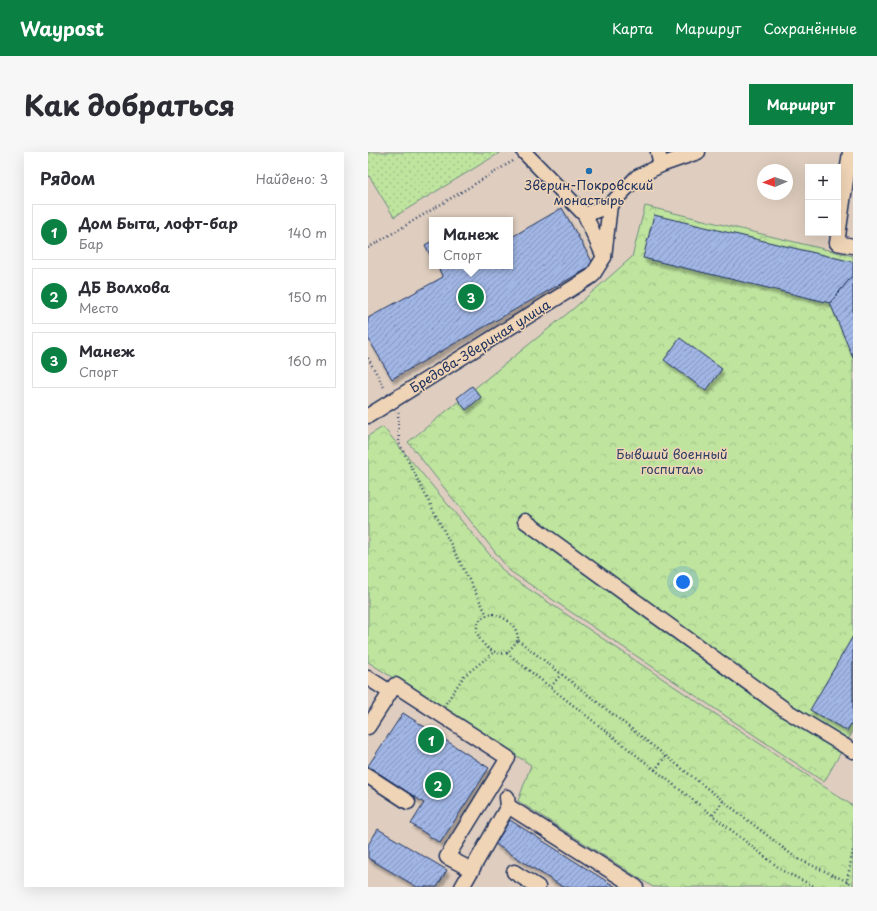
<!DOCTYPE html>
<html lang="ru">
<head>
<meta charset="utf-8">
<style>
	:root { --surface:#fff; --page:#f7f7f7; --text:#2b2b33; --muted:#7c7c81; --line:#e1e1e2; --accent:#0b8043 }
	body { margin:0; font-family:"Playpen Sans",sans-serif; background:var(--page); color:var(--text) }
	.controls { position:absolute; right:12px; top:12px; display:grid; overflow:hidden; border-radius:0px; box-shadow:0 4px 16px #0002 }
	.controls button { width:36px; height:36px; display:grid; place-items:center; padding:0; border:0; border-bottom:1px solid var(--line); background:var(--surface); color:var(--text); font:20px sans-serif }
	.compass { position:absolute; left:389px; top:12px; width:36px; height:36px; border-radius:50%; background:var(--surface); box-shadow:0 4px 16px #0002; rotate:268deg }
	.you { position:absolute; left:315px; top:430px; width:14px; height:14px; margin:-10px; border:3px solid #fff; border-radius:50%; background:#1a73e8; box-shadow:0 0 0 6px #1a73e833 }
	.badge { display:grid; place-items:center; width:26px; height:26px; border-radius:50%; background:var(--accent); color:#fff; font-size:13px; font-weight:700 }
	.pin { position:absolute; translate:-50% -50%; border:2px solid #fff; box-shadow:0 1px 4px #0006 }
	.popup { position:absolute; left:61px; top:65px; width:84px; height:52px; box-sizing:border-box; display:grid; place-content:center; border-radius:0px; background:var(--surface); filter:drop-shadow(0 1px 3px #0005); font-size:13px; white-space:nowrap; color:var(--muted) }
	.popup b { font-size:15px; color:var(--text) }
	.popup::after { content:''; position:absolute; left:50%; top:100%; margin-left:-8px; border:8px solid transparent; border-top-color:var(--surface) }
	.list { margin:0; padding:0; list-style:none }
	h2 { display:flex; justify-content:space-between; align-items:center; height:52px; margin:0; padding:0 16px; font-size:17px }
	h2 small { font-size:13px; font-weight:400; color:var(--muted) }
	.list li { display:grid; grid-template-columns:26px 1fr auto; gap:12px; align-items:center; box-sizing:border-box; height:56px; margin:0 8px 8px; padding:0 8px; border:1px solid var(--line); border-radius:0px }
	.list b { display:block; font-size:15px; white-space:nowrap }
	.list p { margin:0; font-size:13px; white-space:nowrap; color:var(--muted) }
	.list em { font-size:13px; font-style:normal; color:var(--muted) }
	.map { position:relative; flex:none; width:485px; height:735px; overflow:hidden; border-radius:0px }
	header { display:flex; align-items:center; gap:24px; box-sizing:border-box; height:56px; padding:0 20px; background:var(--accent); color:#fff }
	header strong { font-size:19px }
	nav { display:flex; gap:22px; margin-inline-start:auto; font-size:14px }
	.intro { display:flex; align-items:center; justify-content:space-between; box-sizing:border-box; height:96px; padding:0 24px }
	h1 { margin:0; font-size:28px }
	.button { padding:10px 18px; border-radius:0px; background:var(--accent); color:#fff; font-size:14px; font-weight:700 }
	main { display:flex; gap:24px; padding:0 24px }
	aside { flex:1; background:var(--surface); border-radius:0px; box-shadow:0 4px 16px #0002 }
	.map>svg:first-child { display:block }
	.grass { fill:url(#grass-dots); stroke:#6c8a7e }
	.forest { fill:url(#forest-crowns); stroke:#6c8a7e }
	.building { fill:url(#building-hatch); stroke:#1b2f5e; filter:url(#shadow) }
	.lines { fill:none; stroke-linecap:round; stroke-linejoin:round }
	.minor-casing { stroke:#1b2f5e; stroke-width:17 }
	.path { stroke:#1b2f5e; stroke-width:2.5; stroke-dasharray:1 3; stroke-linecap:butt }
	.minor { stroke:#efd4b6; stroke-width:14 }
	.poi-dot { fill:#1f6fb2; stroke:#efd4b6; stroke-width:1.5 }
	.labels { text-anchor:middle; stroke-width:3; stroke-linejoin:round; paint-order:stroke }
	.poi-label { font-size:13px; fill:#1b2f5e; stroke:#efd4b6 }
	.street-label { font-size:13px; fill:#1b2f5e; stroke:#efd4b6 }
	.park-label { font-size:13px; fill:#2b4164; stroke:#efd4b6 }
</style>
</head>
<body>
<header>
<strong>Waypost</strong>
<nav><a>Карта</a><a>Маршрут</a><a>Сохранённые</a></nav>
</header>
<div class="intro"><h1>Как добраться</h1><a class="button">Маршрут</a></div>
<main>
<aside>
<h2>Рядом<small>Найдено: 3</small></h2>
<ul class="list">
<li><span class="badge">1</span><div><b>Дом Быта, лофт-бар</b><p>Бар</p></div><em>140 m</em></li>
<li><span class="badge">2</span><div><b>ДБ Волхова</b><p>Место</p></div><em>150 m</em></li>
<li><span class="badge">3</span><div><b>Манеж</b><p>Спорт</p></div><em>160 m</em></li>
</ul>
</aside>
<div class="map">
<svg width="485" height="735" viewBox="0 0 485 735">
	<defs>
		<pattern id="grass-dots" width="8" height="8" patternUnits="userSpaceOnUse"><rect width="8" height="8" fill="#bee49e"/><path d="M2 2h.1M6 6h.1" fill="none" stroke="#a3c48a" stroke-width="1.8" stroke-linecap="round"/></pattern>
		<pattern id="forest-crowns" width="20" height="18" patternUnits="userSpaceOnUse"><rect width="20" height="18" fill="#bee49e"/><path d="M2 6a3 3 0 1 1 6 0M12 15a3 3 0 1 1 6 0" fill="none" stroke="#a3c48a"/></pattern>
		<pattern id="building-hatch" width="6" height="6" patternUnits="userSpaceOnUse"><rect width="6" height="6" fill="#a1b6e4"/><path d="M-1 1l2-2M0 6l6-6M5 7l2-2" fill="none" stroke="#8294bc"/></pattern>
		<filter id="shadow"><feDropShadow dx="2.5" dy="4.5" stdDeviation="1" flood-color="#0004"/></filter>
	</defs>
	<rect width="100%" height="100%" fill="#dfcebf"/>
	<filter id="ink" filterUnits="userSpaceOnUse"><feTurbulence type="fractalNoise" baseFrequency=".025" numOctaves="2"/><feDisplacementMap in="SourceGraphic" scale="8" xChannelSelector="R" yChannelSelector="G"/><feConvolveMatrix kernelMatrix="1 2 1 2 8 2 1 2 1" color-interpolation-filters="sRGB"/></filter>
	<g filter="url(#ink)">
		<path class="grass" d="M 0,0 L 133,0 L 26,65 L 0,22 Z"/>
		<g class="forest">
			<path d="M 277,54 L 485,104 L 485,579 L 456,630 L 142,419 L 40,290 L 205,157 L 264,105 Z"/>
			<path d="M 15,275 L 138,422 L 485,654 L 485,735 L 285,735 L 150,649 L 163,613 L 0,510 L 0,284 Z"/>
		</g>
		<g class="building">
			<path d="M 194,56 L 226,113 L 24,227 L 0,186 L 0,166 L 75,125 L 69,114 L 142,114 L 142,86 Z"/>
			<path d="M 286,63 L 485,110 L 485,123 L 462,151 L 275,106 Z"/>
			<path d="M 64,89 L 64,106 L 57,93 Z"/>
			<path d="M 485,123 L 485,206 L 462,151 Z"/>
			<path d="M 312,186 L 354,217 L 338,239 L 296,208 Z"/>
			<path d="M 104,234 L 113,245 L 98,258 L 89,246 Z"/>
			<path d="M 485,484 L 485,568 L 479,579 L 442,558 Z"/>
			<path d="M 35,561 L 121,616 L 72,691 L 43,672 L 56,651 L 0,614 Z"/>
			<path d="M 142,668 L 208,710 L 248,735 L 195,735 L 127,692 Z"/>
			<path d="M 10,677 L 79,718 L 69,735 L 49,735 L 0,706 L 0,693 Z"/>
		</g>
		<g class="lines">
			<defs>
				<g id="minor">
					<path d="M 156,0 L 217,63 L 236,105"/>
					<path d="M 290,0 L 293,13"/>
					<path d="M 482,0 L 469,91 L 485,94"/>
					<path d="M 217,63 L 242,53 L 269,25 L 293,13 L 330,0"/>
					<path d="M 0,264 L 224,124 L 236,105 L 242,53"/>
					<path d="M 157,369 L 419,559 L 485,599"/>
					<path d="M 0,526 L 22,540"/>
					<path d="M 0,575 L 27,533 L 140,606 L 79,705 L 104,718"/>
					<path d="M 0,624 L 40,650"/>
					<path d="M 140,654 L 268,735"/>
					<path d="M 146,720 L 170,735"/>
					<path d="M 94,735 L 140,654 L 139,645"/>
				</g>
			</defs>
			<use href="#minor" class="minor-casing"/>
			<g class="path">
				<path d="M 0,96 L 145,9"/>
				<path d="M 0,206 L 17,237"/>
				<path d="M 30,260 L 31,291 L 119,463"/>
				<path d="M 125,462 C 138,465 150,474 150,488 L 139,501 C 113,505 94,466 125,462 Z"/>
				<path d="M 150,488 L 428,706 L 485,732"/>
				<path d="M 139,501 L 415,719 L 448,735"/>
				<path d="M 183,535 L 193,522"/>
				<path d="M 78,551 L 96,524 L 126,500"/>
				<path d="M 287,618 L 298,604"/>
				<path d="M 345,663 L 355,649"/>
				<path d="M 478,735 L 485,698"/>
			</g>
			<use href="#minor" class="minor"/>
		</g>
	</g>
	<circle class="poi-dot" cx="221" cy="19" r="4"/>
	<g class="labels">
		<g class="poi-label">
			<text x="221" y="38">Зверин-Покровский<tspan x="221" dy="15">монастырь</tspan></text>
		</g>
		<g class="street-label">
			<text transform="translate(112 194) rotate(-32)" y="5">Бредова-Звериная улица</text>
		</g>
		<g class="park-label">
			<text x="304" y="307">Бывший военный<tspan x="304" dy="15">госпиталь</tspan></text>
		</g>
	</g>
</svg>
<div class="controls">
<button>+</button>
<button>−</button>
</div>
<svg class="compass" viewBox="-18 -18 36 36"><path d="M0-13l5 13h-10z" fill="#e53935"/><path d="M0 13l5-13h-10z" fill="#7c7c81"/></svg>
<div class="you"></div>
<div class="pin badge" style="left:63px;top:588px">1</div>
<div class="pin badge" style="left:70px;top:633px">2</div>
<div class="pin badge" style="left:103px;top:145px">3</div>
<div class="popup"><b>Манеж</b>Спорт</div>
</div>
</main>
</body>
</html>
